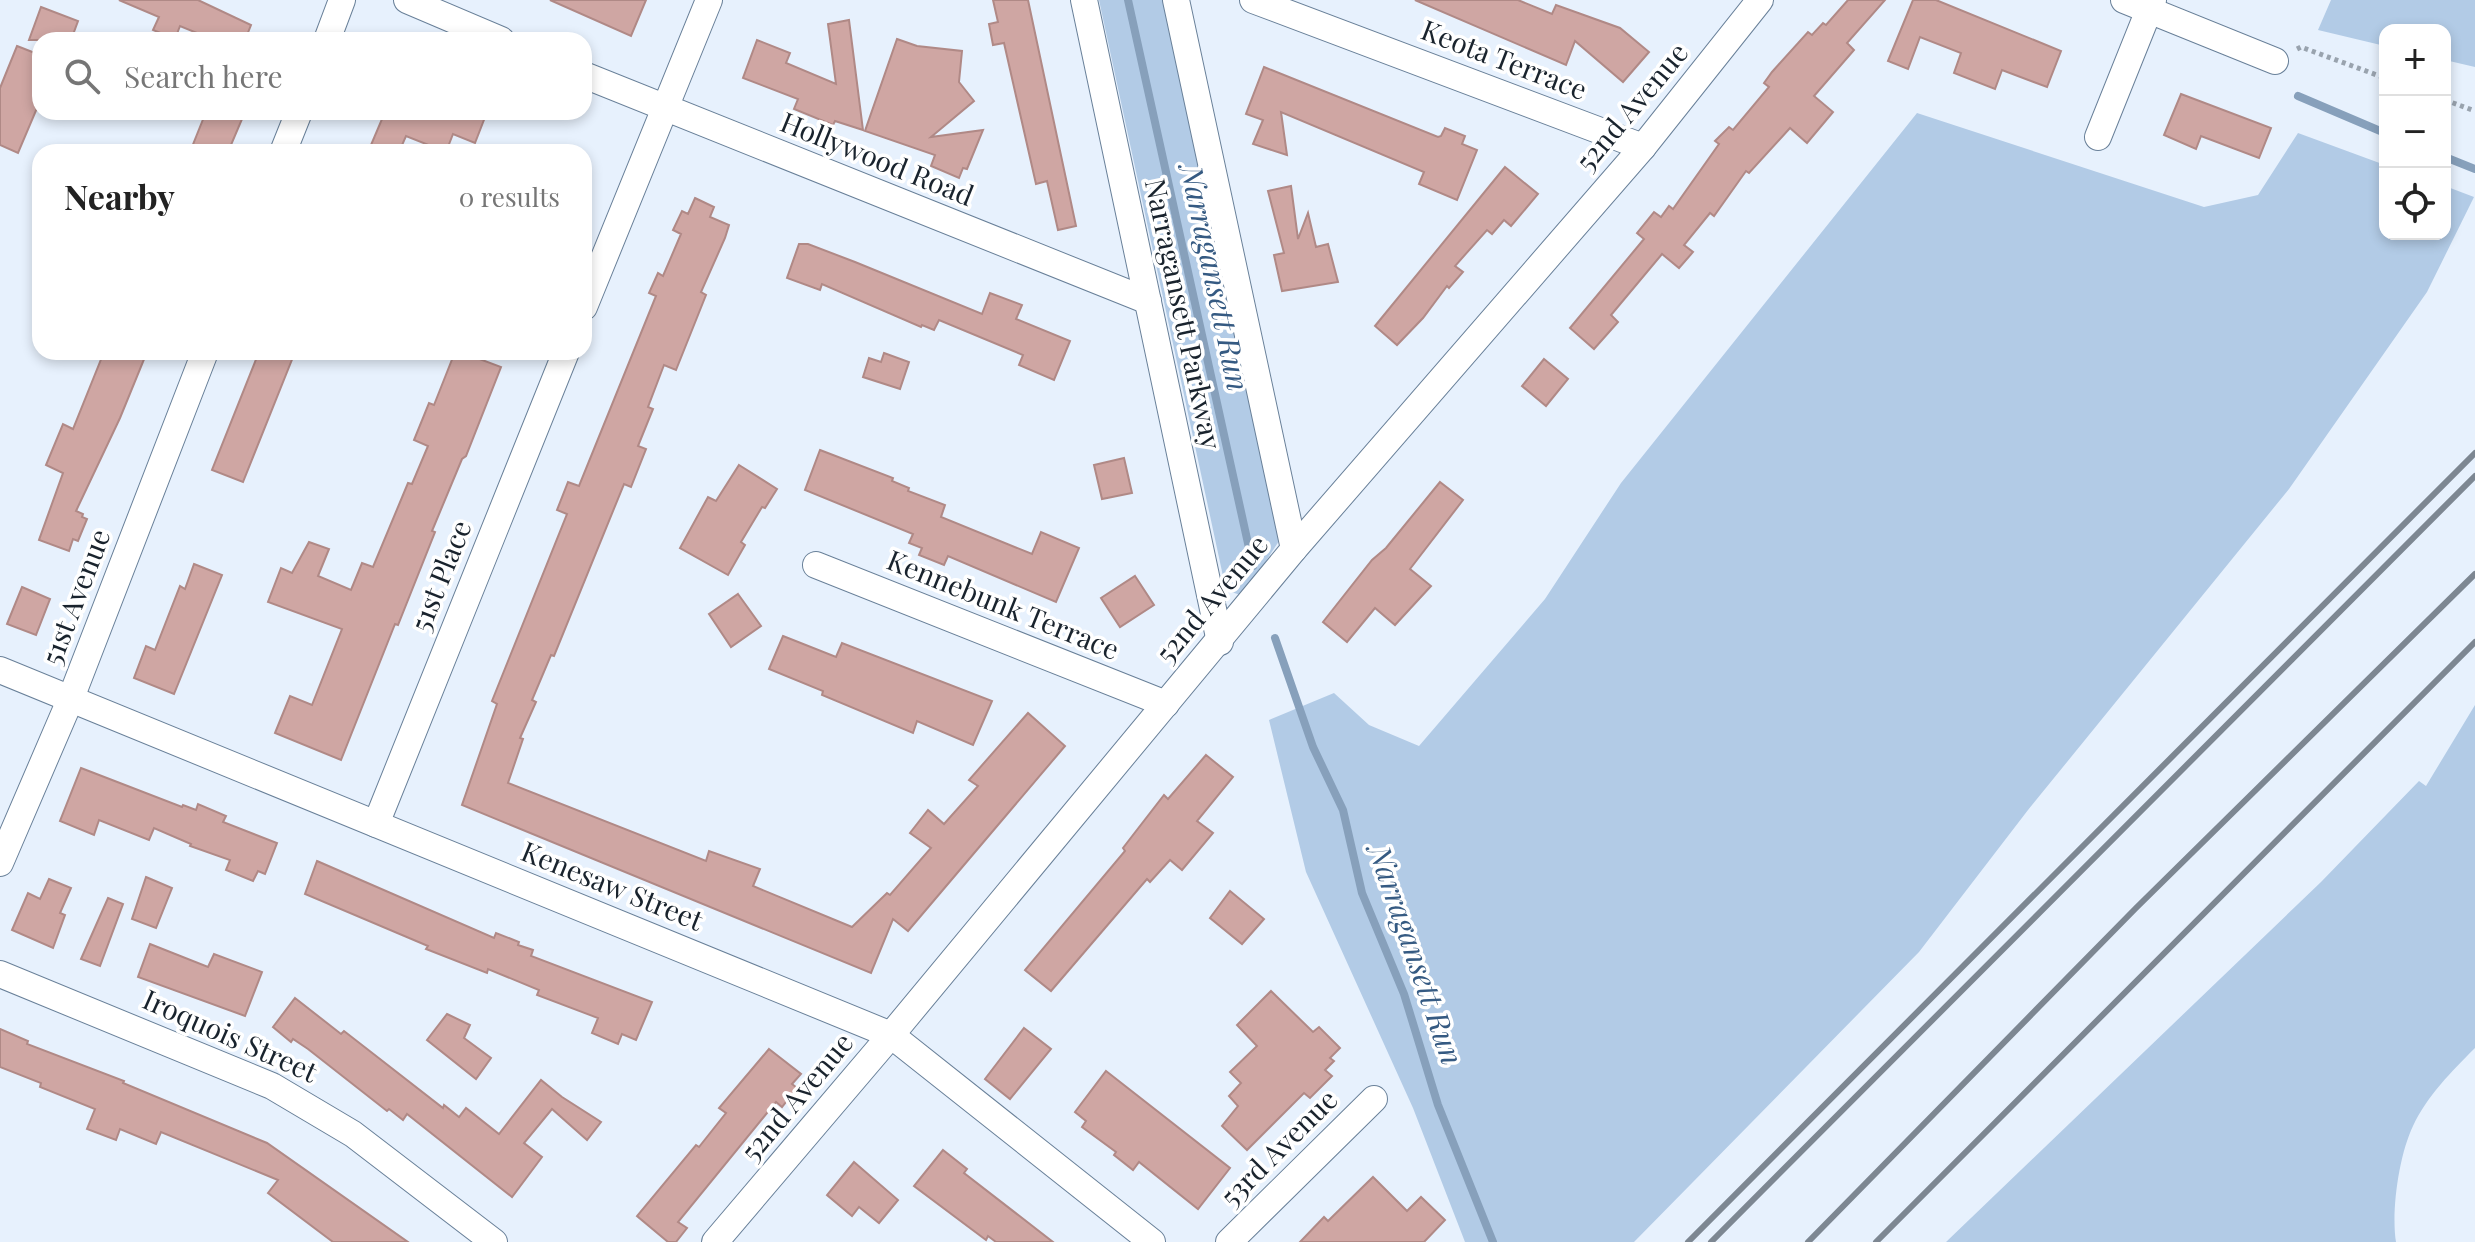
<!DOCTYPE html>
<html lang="en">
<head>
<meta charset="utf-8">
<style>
	:root { --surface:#fff; --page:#f6f6f6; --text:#222; --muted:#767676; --line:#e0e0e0 }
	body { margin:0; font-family:"Playfair Display",serif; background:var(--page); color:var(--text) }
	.controls { position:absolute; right:24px; top:24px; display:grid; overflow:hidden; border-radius:16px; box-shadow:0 4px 12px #0003 }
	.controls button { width:72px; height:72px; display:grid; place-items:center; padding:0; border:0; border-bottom:2px solid var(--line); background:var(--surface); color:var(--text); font:40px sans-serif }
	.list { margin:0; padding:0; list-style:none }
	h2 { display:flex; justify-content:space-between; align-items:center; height:104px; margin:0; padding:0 32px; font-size:34px }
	h2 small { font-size:26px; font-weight:400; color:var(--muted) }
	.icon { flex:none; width:44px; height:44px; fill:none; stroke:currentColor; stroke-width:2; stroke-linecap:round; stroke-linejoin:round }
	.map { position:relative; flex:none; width:2475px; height:1242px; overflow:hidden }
	.search { position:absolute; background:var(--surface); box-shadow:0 4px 12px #0003; left:32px; top:32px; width:560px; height:88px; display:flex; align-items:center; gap:20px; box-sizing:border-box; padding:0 28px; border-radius:24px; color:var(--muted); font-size:30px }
	.panel { position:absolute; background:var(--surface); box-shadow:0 4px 12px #0003; left:32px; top:144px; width:560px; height:216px; border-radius:24px }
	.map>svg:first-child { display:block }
	.green { fill:#b2cbe6 }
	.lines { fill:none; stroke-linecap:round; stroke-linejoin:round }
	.stream { stroke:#87a0bb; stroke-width:8 }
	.building { fill:#cfa6a3; stroke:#b08986; stroke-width:2 }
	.minor-casing { stroke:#698099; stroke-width:28 }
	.path { stroke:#99a3ae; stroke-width:5; stroke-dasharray:4 4; stroke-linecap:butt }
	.minor { stroke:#fff; stroke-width:26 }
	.rail { stroke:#7d8792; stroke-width:6 }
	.labels { text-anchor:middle; stroke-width:7; stroke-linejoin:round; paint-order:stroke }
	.street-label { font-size:28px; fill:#19232d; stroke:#fff }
	.water-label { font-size:30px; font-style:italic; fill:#355a82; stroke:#fff }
</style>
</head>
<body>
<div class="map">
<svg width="2475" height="1242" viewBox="0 0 2475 1242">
	<rect width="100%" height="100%" fill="#e7f1fd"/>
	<g class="green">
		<path d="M 1099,0 L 1164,0 L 1281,538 L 1243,596 L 1226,590 Z"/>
		<path d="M 2331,0 L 2475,0 L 2475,67 L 2445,60 L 2445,30 L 2385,30 L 2385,46 L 2318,30 Z"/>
		<path d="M 1917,113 L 2204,207 L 2258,195 L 2298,133 L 2385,165 L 2385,234 L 2445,234 L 2445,186 L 2474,197 L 2427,292 L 2289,489 L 2028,810 L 1919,952 L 1634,1242 L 1465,1242 L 1413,1108 L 1306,872 L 1269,720 L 1334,693 L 1369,725 L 1419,746 L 1545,599 L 1621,483 Z"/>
		<path d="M 2475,705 L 2475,1048 C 2452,1071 2427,1096 2413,1126 C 2399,1155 2391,1211 2396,1242 L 1946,1242 L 2321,882 L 2419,781 L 2426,786 Z"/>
	</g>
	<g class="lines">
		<g class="stream">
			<path d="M 1128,0 L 1253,566"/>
			<path d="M 2298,96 L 2385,133"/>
			<path d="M 2445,157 L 2475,169"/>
			<path d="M 1275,638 L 1313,747 L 1343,810 L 1362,893 L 1404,994 L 1438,1105 L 1493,1242"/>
		</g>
	</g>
	<g class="building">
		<path d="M 119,0 L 198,0 L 251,25 L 245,40 L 214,40 L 180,26 L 175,39 L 153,30 L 159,17 Z"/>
		<path d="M 550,0 L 646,0 L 631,36 Z"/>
		<path d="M 993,0 L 1028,0 L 1076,226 L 1058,230 L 1047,181 L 1036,184 L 1004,43 L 993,45 L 989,24 L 998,22 Z"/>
		<path d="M 1415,0 L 1518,0 L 1552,14 L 1556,5 L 1620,28 L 1649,52 L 1623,82 L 1575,41 L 1566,65 Z"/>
		<path d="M 1848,0 L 1885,0 L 1847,43 L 1854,50 L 1814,96 L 1833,112 L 1807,143 L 1790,128 L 1749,173 L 1746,171 L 1714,216 L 1710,213 L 1684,245 L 1693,252 L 1679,268 L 1662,254 L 1611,315 L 1618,322 L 1594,349 L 1570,328 L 1644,239 L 1637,233 L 1654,212 L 1661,217 L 1669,206 L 1673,209 L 1719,144 L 1715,141 L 1729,127 L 1733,130 L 1769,87 L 1764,83 L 1772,72 L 1808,32 L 1812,35 L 1823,23 L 1826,25 Z"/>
		<path d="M 1913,0 L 1936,0 L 2061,51 L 2047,87 L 2002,70 L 1995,89 L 1954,73 L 1961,53 L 1920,37 L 1908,69 L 1888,61 Z"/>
		<path d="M 41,7 L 78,21 L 71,40 L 29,40 Z"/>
		<path d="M 849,20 L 863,130 L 835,121 L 833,125 L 794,109 L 798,99 L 743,78 L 757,40 L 790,53 L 786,63 L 836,84 L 828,24 Z"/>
		<path d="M 897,39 L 917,46 L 962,51 L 959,82 L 974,101 L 931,137 L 983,130 L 967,169 L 963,168 L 959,178 L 931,166 L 935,155 L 865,131 Z"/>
		<path d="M 17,46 L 40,55 L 40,101 L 18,153 L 0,145 L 0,88 Z"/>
		<path d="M 1264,67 L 1438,137 L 1441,136 L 1445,128 L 1465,136 L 1462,144 L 1477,150 L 1457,200 L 1419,184 L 1424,172 L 1281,112 L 1287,155 L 1253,144 L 1263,120 L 1246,114 Z"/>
		<path d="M 2181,94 L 2271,128 L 2259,158 L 2201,136 L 2196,149 L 2164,135 Z"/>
		<path d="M 206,112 L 245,112 L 228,152 L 190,152 Z"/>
		<path d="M 385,112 L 487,112 L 475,143 L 453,134 L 446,152 L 406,136 L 399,152 L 368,152 Z"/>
		<path d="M 1505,167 L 1538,194 L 1511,226 L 1504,220 L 1492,234 L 1487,230 L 1455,266 L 1463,272 L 1449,288 L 1447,286 L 1423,318 L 1397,345 L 1375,326 Z"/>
		<path d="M 1291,186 L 1298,239 L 1308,213 L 1316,247 L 1328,244 L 1338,282 L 1282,291 L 1274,255 L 1284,253 L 1268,191 Z"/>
		<path d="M 695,198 L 714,207 L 710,217 L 729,225 L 725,238 L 701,292 L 706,295 L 676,370 L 664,365 L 648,407 L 653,409 L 638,446 L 646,449 L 631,487 L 624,484 L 554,656 L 551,655 L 532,700 L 536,702 L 520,738 L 523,739 L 508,783 L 706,861 L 709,851 L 760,869 L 753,886 L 852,927 L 887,893 L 890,895 L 931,848 L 910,833 L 928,810 L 944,824 L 978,786 L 969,780 L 1028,713 L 1065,746 L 908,931 L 893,919 L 871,973 L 462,805 L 497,704 L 492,701 L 567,514 L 557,510 L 568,482 L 579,486 L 656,296 L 649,293 L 658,273 L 663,276 L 681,234 L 673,230 L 682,211 L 688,214 Z"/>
		<path d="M 799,244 L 808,244 L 855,262 L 982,314 L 990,293 L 1022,305 L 1016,319 L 1070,341 L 1054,380 L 1019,365 L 1023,355 L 939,320 L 934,330 L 922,325 L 921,327 L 822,284 L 820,290 L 787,278 Z"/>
		<path d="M 104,352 L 147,352 L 120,418 L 76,511 L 83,514 L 82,517 L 87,519 L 78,541 L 73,539 L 69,551 L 39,540 L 63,473 L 46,465 L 63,424 L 73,429 Z"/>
		<path d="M 259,352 L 295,352 L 243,482 L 212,470 Z"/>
		<path d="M 455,352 L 461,352 L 501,367 L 466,456 L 462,459 L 432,531 L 435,532 L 398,625 L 395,624 L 341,760 L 275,733 L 290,696 L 312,705 L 342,629 L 268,602 L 281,568 L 292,573 L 309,542 L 329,549 L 318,576 L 351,590 L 362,563 L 373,567 L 408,483 L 412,484 L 428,446 L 414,440 L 429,403 L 434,405 Z"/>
		<path d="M 884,353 L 909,362 L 900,389 L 863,377 L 869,358 L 881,362 Z"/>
		<path d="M 1544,359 L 1568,379 L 1546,406 L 1522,386 Z"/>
		<path d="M 820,450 L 893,478 L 892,481 L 909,488 L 908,491 L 945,505 L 941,517 L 1032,554 L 1041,532 L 1079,548 L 1056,602 L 948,556 L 944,565 L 919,555 L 922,548 L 909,543 L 913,534 L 805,490 Z"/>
		<path d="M 1124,458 L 1132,493 L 1102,499 L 1094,465 Z"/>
		<path d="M 739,465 L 777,489 L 765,508 L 762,507 L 741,542 L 745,545 L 728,575 L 680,548 L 708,497 L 716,501 Z"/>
		<path d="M 1440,482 L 1463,500 L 1410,569 L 1431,586 L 1395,625 L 1375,608 L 1347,642 L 1323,622 L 1372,560 L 1386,548 Z"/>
		<path d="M 194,564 L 222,575 L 174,694 L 134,678 L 146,646 L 155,650 L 180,586 L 185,589 Z"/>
		<path d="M 1135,576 L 1154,605 L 1120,627 L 1101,598 Z"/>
		<path d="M 22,587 L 50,599 L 36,635 L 7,624 Z"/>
		<path d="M 738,594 L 761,626 L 731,647 L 709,614 Z"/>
		<path d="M 783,636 L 836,657 L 842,643 L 992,701 L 973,745 L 917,721 L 913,733 L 822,695 L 823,691 L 769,669 Z"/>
		<path d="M 1206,755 L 1233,777 L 1197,821 L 1213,833 L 1182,870 L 1170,860 L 1150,882 L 1147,879 L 1051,991 L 1025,970 L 1125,851 L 1123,848 L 1164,795 L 1168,799 Z"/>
		<path d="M 81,768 L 182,807 L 183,805 L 196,810 L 198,804 L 226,816 L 223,822 L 277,843 L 265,874 L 258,871 L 253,881 L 226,870 L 230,860 L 190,846 L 191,844 L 154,828 L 149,840 L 99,820 L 94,835 L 60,821 Z"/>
		<path d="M 317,861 L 494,938 L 496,933 L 519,942 L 518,945 L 533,950 L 531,956 L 652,1002 L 636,1040 L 622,1034 L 618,1044 L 592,1033 L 598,1018 L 537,995 L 539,990 L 488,969 L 487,973 L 426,949 L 428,946 L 305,894 Z"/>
		<path d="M 146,877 L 172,888 L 156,928 L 132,919 Z"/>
		<path d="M 49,879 L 71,888 L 60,913 L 65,915 L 53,948 L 12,930 L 28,893 L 40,899 Z"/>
		<path d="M 1230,891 L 1264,919 L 1242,944 L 1210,918 Z"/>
		<path d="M 108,898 L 123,904 L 100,966 L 81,959 Z"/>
		<path d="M 150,944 L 208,967 L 214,954 L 262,972 L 245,1016 L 138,977 Z"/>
		<path d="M 1271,991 L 1313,1032 L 1319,1027 L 1340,1048 L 1330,1058 L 1334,1061 L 1325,1070 L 1332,1076 L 1310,1098 L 1304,1093 L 1247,1150 L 1222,1126 L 1238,1106 L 1229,1096 L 1241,1083 L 1230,1072 L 1257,1046 L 1237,1025 Z"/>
		<path d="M 295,998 L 341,1034 L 344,1031 L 443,1108 L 444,1105 L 459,1117 L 466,1108 L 499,1134 L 541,1080 L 562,1097 L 601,1122 L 587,1140 L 552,1109 L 524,1143 L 542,1157 L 512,1197 L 407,1114 L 403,1120 L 389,1109 L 387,1111 L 308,1049 L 293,1039 L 291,1042 L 273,1027 Z"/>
		<path d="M 447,1014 L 470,1025 L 464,1038 L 491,1058 L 476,1079 L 427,1040 Z"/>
		<path d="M 1024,1028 L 1051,1049 L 1010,1099 L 985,1079 Z"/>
		<path d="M 0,1029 L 28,1041 L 27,1044 L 124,1081 L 123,1083 L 267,1143 L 408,1242 L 333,1242 L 268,1193 L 278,1180 L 161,1132 L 156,1144 L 120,1129 L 116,1140 L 87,1129 L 95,1109 L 40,1087 L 41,1083 L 0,1067 Z"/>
		<path d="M 769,1049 L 801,1074 L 792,1084 L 797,1088 L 782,1107 L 776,1102 L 678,1222 L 687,1228 L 676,1242 L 668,1242 L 637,1216 L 696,1145 L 699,1147 L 726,1113 L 719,1108 Z"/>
		<path d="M 1106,1071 L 1230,1168 L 1198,1209 L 1139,1162 L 1133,1170 L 1114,1155 L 1116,1152 L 1082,1127 L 1086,1121 L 1075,1112 Z"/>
		<path d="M 943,1150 L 967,1169 L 964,1173 L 1053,1242 L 996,1242 L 988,1236 L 986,1240 L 914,1186 Z"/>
		<path d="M 854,1162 L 898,1200 L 879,1223 L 859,1207 L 852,1216 L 827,1195 Z"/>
		<path d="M 1373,1177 L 1407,1211 L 1421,1197 L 1445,1220 L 1424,1242 L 1300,1242 L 1324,1217 L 1328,1221 Z"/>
	</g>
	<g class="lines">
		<defs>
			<g id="minor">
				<path d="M 407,0 L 501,40"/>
				<path d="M 1084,0 L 1220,642"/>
				<path d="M 1176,0 L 1294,549"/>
				<path d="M 1253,0 L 1643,147"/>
				<path d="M 2124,0 L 2275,61"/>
				<path d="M 327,40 L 342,0"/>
				<path d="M 584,75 L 1148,301"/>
				<path d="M 2098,137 L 2153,0"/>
				<path d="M 283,152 L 299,112"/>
				<path d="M 584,307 L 709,0"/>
				<path d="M 816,565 L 1166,704"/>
				<path d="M 0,670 L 891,1035 L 1152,1242"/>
				<path d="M 376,824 L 566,352"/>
				<path d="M 0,863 L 71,698 L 205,352"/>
				<path d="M 0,974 L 272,1086 L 353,1134 L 494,1242"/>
				<path d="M 715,1242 L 891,1035 L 1294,549 L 1643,147 L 1760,0"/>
				<path d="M 1229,1242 L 1374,1099"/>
			</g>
		</defs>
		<use href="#minor" class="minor-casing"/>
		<g class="path">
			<path d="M 2297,49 L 2301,47 L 2385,78"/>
			<path d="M 2445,100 L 2475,111"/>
		</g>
		<use href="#minor" class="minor"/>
		<g class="rail">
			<path d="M 1688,1242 L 2475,453"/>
			<path d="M 1711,1242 L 2475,476"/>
			<path d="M 1808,1242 L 2136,908 L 2475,574"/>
			<path d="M 1876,1242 L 2475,642"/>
		</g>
	</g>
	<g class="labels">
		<g class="street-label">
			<text transform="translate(1504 60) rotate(21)" y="10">Keota Terrace</text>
			<text transform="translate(1632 107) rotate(-50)" y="10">52nd Avenue</text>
			<text transform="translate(877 159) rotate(22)" y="10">Hollywood Road</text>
			<text transform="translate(1183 314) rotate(78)" y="10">Narragansett Parkway</text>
			<text transform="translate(441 576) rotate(-68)" y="10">51st Place</text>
			<text transform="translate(76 597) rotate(-69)" y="10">51st Avenue</text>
			<text transform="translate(1212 599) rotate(-50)" y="10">52nd Avenue</text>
			<text transform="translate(1003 605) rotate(22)" y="10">Kennebunk Terrace</text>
			<text transform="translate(612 886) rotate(22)" y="10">Kenesaw Street</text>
			<text transform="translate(230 1036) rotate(24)" y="10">Iroquois Street</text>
			<text transform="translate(797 1097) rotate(-50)" y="10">52nd Avenue</text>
			<text transform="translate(1279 1148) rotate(-45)" y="10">53rd Avenue</text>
		</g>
		<g class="water-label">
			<text transform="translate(1214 278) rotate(78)" y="10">Narragansett Run</text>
			<text transform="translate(1415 955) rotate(71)" y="10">Narragansett Run</text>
		</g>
	</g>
</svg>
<div class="controls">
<button>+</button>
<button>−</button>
<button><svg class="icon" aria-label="locate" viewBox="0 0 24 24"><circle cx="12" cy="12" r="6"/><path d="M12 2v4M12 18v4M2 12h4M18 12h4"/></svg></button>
</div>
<div class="search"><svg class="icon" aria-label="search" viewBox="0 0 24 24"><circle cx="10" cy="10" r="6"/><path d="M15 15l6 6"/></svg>Search here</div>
<section class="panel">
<h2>Nearby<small>0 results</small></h2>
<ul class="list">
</ul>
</section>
</div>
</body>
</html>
